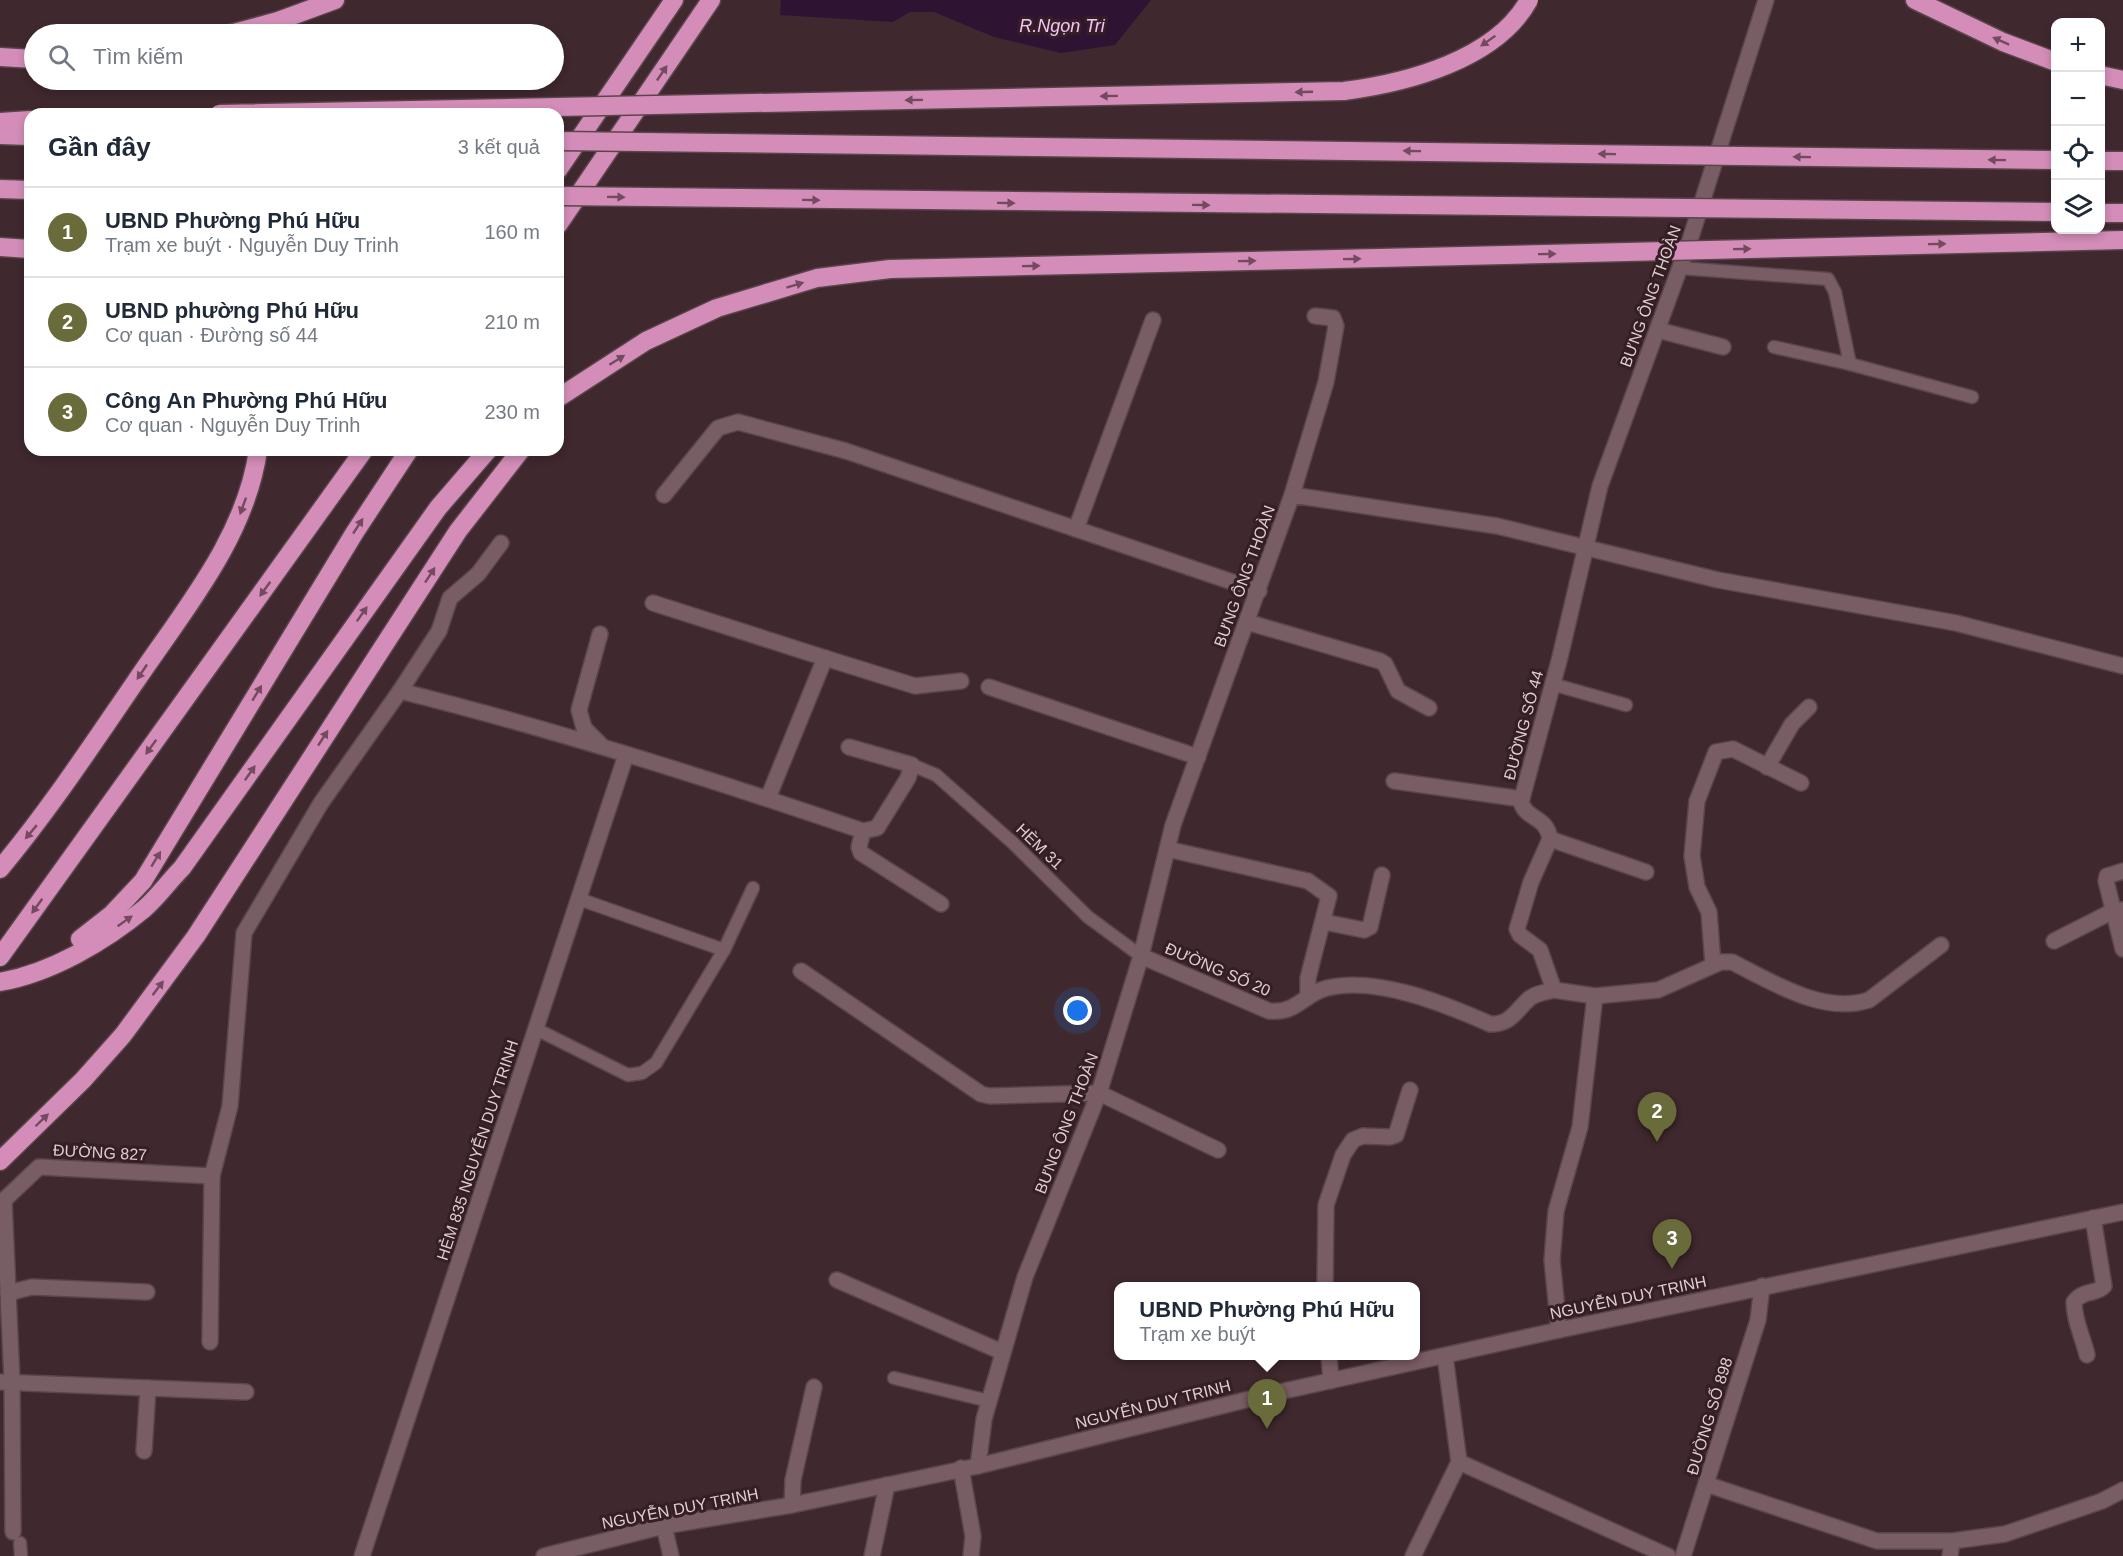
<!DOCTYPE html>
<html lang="vi">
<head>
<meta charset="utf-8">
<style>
	:root { --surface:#fff; --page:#f2f2f3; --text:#1f2937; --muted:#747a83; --line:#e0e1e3; --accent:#696b3a }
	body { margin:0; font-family:Helvetica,sans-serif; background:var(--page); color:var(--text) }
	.controls { position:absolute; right:18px; top:18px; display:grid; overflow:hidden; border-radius:12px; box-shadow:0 3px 9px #0003 }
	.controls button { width:54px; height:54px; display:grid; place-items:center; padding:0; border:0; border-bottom:2px solid var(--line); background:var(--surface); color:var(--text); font:30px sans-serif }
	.you { position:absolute; left:1078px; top:1011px; width:21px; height:21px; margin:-15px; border:4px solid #fff; border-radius:50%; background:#1a73e8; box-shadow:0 0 0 9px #1a73e833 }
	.badge { display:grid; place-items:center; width:39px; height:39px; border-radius:50%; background:var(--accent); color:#fff; font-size:20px; font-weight:700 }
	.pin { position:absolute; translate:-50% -50px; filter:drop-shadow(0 2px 3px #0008) }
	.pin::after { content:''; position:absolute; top:32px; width:21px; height:18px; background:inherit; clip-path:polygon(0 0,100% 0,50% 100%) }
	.popup { position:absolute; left:1114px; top:1282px; width:306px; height:78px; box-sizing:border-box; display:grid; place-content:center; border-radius:12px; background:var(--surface); filter:drop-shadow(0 2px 4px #0005); font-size:20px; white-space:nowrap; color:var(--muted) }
	.popup b { font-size:22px; color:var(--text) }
	.popup::after { content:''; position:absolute; left:50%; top:100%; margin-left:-12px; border:12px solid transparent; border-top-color:var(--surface) }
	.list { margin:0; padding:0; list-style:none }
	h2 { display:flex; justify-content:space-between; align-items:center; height:78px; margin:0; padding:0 24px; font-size:26px }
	h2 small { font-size:20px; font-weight:400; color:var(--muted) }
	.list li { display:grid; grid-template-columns:39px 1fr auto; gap:18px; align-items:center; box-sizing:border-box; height:90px; padding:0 24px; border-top:2px solid var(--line) }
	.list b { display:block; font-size:22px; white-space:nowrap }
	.list p { margin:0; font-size:20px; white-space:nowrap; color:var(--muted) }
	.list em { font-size:20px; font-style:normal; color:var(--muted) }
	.icon { flex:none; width:33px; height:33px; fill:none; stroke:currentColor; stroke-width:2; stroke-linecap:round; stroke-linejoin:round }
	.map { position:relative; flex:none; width:2123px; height:1556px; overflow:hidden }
	.search { position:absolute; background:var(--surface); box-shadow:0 3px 9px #0003; left:24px; top:24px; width:540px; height:66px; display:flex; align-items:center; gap:15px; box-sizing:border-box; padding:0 21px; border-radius:33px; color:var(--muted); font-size:22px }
	.panel { position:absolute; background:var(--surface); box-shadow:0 3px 9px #0003; left:24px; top:108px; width:540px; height:348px; border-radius:18px }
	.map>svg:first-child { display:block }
	.water { fill:#2e1432 }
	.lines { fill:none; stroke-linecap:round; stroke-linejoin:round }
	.lane-casing { stroke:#59454a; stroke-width:15 }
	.street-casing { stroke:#59454a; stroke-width:18 }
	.secondary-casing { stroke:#59454a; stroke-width:18 }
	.highway-casing { stroke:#59454a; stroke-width:21 }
	.lane { stroke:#795d64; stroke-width:12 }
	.street { stroke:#795d64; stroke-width:15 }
	.secondary { stroke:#795d64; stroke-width:15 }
	.highway { stroke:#d38db8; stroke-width:18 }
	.highway-bridge-casing { stroke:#59454a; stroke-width:21; stroke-linecap:butt }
	.highway-bridge { stroke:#d38db8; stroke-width:18 }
	.oneway { fill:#744a5f }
	.labels { text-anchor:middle; stroke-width:6; stroke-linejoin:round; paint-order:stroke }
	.street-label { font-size:16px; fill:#deced1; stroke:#351e24 }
	.water-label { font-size:18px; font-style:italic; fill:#f4c2fb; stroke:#351e24 }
</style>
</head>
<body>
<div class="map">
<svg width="2123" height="1556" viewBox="0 0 2123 1556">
	<rect width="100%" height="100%" fill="#3f282e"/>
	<path class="water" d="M 781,0 L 1151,0 L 1115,45 L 1061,53 L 994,37 L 934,12 L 910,12 L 893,22 L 780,15 Z"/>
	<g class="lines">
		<defs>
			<g id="lane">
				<path d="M 1680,268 L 1828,279 L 1835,292 L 1850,364 L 1972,397"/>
				<path d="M 1774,347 L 1850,364"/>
				<path d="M 1552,684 L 1626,705"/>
				<path d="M 912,765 L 936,775 L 1013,843 L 1088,917 L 1141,956"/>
				<path d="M 579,899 L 724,950 L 753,888"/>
				<path d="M 536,1029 L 628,1075 L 642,1073 L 656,1063 L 724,950"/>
				<path d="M 894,1378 L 989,1401"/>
				<path d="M 20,1543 L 21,1556"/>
			</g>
			<g id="street">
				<path d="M 1658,330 L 1723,347"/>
				<path d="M 664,495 L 718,428 L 738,422 L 846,451 L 1259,591"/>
				<path d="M 1292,495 L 1326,382 L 1336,326 L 1333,318 L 1315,316"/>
				<path d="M 1076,529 L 1153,320"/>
				<path d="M 653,603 L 825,658 L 768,798"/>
				<path d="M 1247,622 L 1380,661 L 1385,664 L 1398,691 L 1429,708"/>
				<path d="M 600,634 L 579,710 L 584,728 L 601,745"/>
				<path d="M 825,658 L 915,686 L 961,681"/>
				<path d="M 989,687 L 1198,757"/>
				<path d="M 400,691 C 557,730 711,779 863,831 L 877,828 L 908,778 L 912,765 L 849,747"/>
				<path d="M 1767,767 L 1792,724 L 1809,707"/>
				<path d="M 1394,781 L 1522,799"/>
				<path d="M 863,831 L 859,847 L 861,853 L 941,904"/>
				<path d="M 1550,839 L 1646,872"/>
				<path d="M 1167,849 L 1308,881 L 1329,896 L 1308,978 L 1308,997"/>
				<path d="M 2123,871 L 2107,876 L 2106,881 L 2123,949"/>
				<path d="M 1324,922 L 1364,930 L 1370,927 L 1382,875"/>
				<path d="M 2054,941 L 2113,911 L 2123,910"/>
				<path d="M 1141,956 L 1269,1011 C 1297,1014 1303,994 1327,988 C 1377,976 1445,1004 1490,1024 C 1511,1025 1516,1010 1530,998 C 1537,993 1546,992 1554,990"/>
				<path d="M 1713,965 L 1709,912 L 1697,887 L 1692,856 L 1697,801 L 1716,752 L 1733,749 L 1801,783"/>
				<path d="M 801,971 L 981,1094 L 990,1096 L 1099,1093 L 1218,1150"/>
				<path d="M 1595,996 L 1658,990 L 1721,962 L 1732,962 C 1772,982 1823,1015 1869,1000 L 1941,945"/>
				<path d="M 4,1200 L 12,1381 L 13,1532"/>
				<path d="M 0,1204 L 39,1167 L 212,1176"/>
				<path d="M 837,1280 L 1002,1352"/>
				<path d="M 1325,1286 L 1326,1205 L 1343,1155 L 1353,1140 L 1363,1136 L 1390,1137 L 1396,1135 L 1410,1090"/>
				<path d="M 8,1293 L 32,1287 L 147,1292"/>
				<path d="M 210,1342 L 212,1176 L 230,1106 L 244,933 L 321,803 L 400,691 L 439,631 L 450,598 L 478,574 L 501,543"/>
				<path d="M 2087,1355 C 2083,1337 2074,1321 2074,1302 C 2084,1289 2096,1295 2104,1286 L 2093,1218"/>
				<path d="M 1329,1356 L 1331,1381"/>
				<path d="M 0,1382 L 246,1392"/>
				<path d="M 144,1451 L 148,1388"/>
				<path d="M 1459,1462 L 1668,1556"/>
				<path d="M 978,1466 L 984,1419 L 1025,1277 L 1099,1093 L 1141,956 L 1173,825 L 1292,495 L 1497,526 L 1718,580 L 1956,623 L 2123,666"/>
				<path d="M 961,1468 L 973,1536 L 971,1556"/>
				<path d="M 1706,1484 L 1877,1541 L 1952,1541 L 2005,1534 L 2102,1501 L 2123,1490"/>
				<path d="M 792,1505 L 793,1480 L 814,1387"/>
				<path d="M 664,1526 L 671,1556"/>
				<path d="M 362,1556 L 626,755"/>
				<path d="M 872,1556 L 887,1485"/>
				<path d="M 1413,1556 L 1459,1462 L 1445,1356"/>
				<path d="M 1683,1556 L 1758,1320 L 1762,1286"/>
				<path d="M 1950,1556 L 1952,1541"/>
			</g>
			<g id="secondary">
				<path d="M 1559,1330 L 1552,1260 L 1556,1211 L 1580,1127 L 1595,996 L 1554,990 L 1540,950 L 1520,935 L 1517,929 L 1531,882 L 1550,839 C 1547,816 1526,820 1521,802 L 1560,657 L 1600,486 L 1690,240 L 1766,0"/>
				<path d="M 544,1556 L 664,1526 L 792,1505 L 978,1466 L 1266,1395 L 1559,1330 L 2123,1212"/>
			</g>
			<g id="highway">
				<path d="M 1915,0 L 2003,42 L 2056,62"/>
				<path d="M 230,34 L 278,21 L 335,0"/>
				<path d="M 0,57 L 34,59"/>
				<path d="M 2100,75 L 2123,80"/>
				<path d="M 0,122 L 30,120"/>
				<path d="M 0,135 L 30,136"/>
				<path d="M 2100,161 L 2123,161"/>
				<path d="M 558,170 L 674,0"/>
				<path d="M 0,189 L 30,190"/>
				<path d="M 2100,213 L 2123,213"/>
				<path d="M 558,225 L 711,0"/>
				<path d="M 0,247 L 30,249"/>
				<path d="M 558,398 L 646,341 L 717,308 L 817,278 L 890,269 L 1294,260"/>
				<path d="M 0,869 C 50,809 92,745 136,681 C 184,610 246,537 258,450"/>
				<path d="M 80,939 L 112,914 L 143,881 L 355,532 L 409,450"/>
				<path d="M 0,957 L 364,450"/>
				<path d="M 0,982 C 51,973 104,942 144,909 C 158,897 169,881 182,868 L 438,508 L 488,450"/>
				<path d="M 0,1161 L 83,1080 L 123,1035 L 196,936 L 458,531 L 521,450"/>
			</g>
		</defs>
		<use href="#lane" class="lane-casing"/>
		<use href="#street" class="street-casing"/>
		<use href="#secondary" class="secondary-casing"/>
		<use href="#highway" class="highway-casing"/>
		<use href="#lane" class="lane"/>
		<use href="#street" class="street"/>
		<use href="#secondary" class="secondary"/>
		<use href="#highway" class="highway"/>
		<defs>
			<g id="highway-bridge">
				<path d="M 219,114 L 1344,91 C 1406,83 1496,60 1529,0"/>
				<path d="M 558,141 L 2056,160"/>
				<path d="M 558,196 L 2056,212"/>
				<path d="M 1294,260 L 2123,240"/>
			</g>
		</defs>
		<use href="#highway-bridge" class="highway-bridge-casing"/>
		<use href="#highway-bridge" class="highway-bridge"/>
	</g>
	<defs><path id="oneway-solid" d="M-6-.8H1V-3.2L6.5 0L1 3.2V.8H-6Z" transform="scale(1.5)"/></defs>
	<g class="oneway">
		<use href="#oneway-solid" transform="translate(1488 41) rotate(145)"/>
		<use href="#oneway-solid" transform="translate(2001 41) rotate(-156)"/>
		<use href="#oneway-solid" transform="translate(662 73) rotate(-56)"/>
		<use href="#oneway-solid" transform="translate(1304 92) rotate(178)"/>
		<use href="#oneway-solid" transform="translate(1109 96) rotate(179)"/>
		<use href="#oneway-solid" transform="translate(914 100) rotate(179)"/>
		<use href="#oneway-solid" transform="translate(1412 151) rotate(-179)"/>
		<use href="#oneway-solid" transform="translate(1607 154) rotate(-179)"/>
		<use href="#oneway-solid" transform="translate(1802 157) rotate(-179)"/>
		<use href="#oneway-solid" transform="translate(1997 160) rotate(-179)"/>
		<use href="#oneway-solid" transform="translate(616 197) rotate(1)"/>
		<use href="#oneway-solid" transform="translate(811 200) rotate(1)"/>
		<use href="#oneway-solid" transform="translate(1006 203) rotate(1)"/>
		<use href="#oneway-solid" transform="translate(1201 205) rotate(1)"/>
		<use href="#oneway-solid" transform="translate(1937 244) rotate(-1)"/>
		<use href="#oneway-solid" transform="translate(1742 249) rotate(-1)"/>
		<use href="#oneway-solid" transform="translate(1547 254) rotate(-1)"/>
		<use href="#oneway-solid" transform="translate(1352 259) rotate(-1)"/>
		<use href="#oneway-solid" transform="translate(1247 261) rotate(-1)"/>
		<use href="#oneway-solid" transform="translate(1031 266) rotate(-1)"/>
		<use href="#oneway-solid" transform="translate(795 285) rotate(-17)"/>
		<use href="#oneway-solid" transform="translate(617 360) rotate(-32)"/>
		<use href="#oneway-solid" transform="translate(243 506) rotate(110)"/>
		<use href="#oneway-solid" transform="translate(358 526) rotate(-57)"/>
		<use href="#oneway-solid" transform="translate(430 575) rotate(-57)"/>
		<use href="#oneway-solid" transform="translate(265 589) rotate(126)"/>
		<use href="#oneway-solid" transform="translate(362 614) rotate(-55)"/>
		<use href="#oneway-solid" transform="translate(142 672) rotate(124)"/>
		<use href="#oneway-solid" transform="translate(257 693) rotate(-59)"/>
		<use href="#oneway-solid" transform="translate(323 738) rotate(-57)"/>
		<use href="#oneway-solid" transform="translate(151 747) rotate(126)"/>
		<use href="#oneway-solid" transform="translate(250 773) rotate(-55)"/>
		<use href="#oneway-solid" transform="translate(31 832) rotate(130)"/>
		<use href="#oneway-solid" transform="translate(156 859) rotate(-59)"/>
		<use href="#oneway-solid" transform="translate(37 906) rotate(126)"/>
		<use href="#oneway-solid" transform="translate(125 921) rotate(-35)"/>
		<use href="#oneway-solid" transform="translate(158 988) rotate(-53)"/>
		<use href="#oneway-solid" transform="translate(42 1120) rotate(-44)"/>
	</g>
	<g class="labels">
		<g class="street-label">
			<text transform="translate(1650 296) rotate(-70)" y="6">BƯNG ÔNG THOÀN</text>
			<text transform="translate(1244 576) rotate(-70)" y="6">BƯNG ÔNG THOÀN</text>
			<text transform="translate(1523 725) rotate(-75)" y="6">ĐƯỜNG SỐ 44</text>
			<text transform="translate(1040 846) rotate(44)" y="6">HÈM 31</text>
			<text transform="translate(1218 969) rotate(23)" y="6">ĐƯỜNG SỐ 20</text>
			<text transform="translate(1066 1123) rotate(-69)" y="6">BƯNG ÔNG THOÀN</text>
			<text transform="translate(477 1150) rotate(-72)" y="6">HẺM 835 NGUYỄN DUY TRINH</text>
			<text transform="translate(100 1152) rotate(3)" y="6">ĐƯỜNG 827</text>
			<text transform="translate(1628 1297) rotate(-12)" y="6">NGUYỄN DUY TRINH</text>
			<text transform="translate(1153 1404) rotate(-14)" y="6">NGUYỄN DUY TRINH</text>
			<text transform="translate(1709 1416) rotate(-73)" y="6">ĐƯỜNG SỐ 898</text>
			<text transform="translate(680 1508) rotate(-11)" y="6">NGUYỄN DUY TRINH</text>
		</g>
		<g class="water-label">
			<text x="1062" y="32">R.Ngọn Tri</text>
		</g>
	</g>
</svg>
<div class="controls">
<button>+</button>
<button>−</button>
<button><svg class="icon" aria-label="locate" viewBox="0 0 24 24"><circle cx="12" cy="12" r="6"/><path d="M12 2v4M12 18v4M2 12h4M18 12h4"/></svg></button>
<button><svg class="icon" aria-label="layers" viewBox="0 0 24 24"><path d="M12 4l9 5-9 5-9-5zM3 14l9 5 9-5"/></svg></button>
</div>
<div class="you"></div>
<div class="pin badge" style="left:1267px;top:1429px">1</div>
<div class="popup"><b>UBND Phường Phú Hữu</b>Trạm xe buýt</div>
<div class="pin badge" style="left:1657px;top:1142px">2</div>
<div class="pin badge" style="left:1672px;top:1269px">3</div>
<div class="search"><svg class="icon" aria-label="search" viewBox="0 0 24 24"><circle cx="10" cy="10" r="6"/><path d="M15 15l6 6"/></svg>Tìm kiếm</div>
<section class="panel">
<h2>Gần đây<small>3 kết quả</small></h2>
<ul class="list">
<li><span class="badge">1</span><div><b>UBND Phường Phú Hữu</b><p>Trạm xe buýt · Nguyễn Duy Trinh</p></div><em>160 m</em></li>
<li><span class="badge">2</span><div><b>UBND phường Phú Hữu</b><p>Cơ quan · Đường số 44</p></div><em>210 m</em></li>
<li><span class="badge">3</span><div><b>Công An Phường Phú Hữu</b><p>Cơ quan · Nguyễn Duy Trinh</p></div><em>230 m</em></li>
</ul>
</section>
</div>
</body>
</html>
